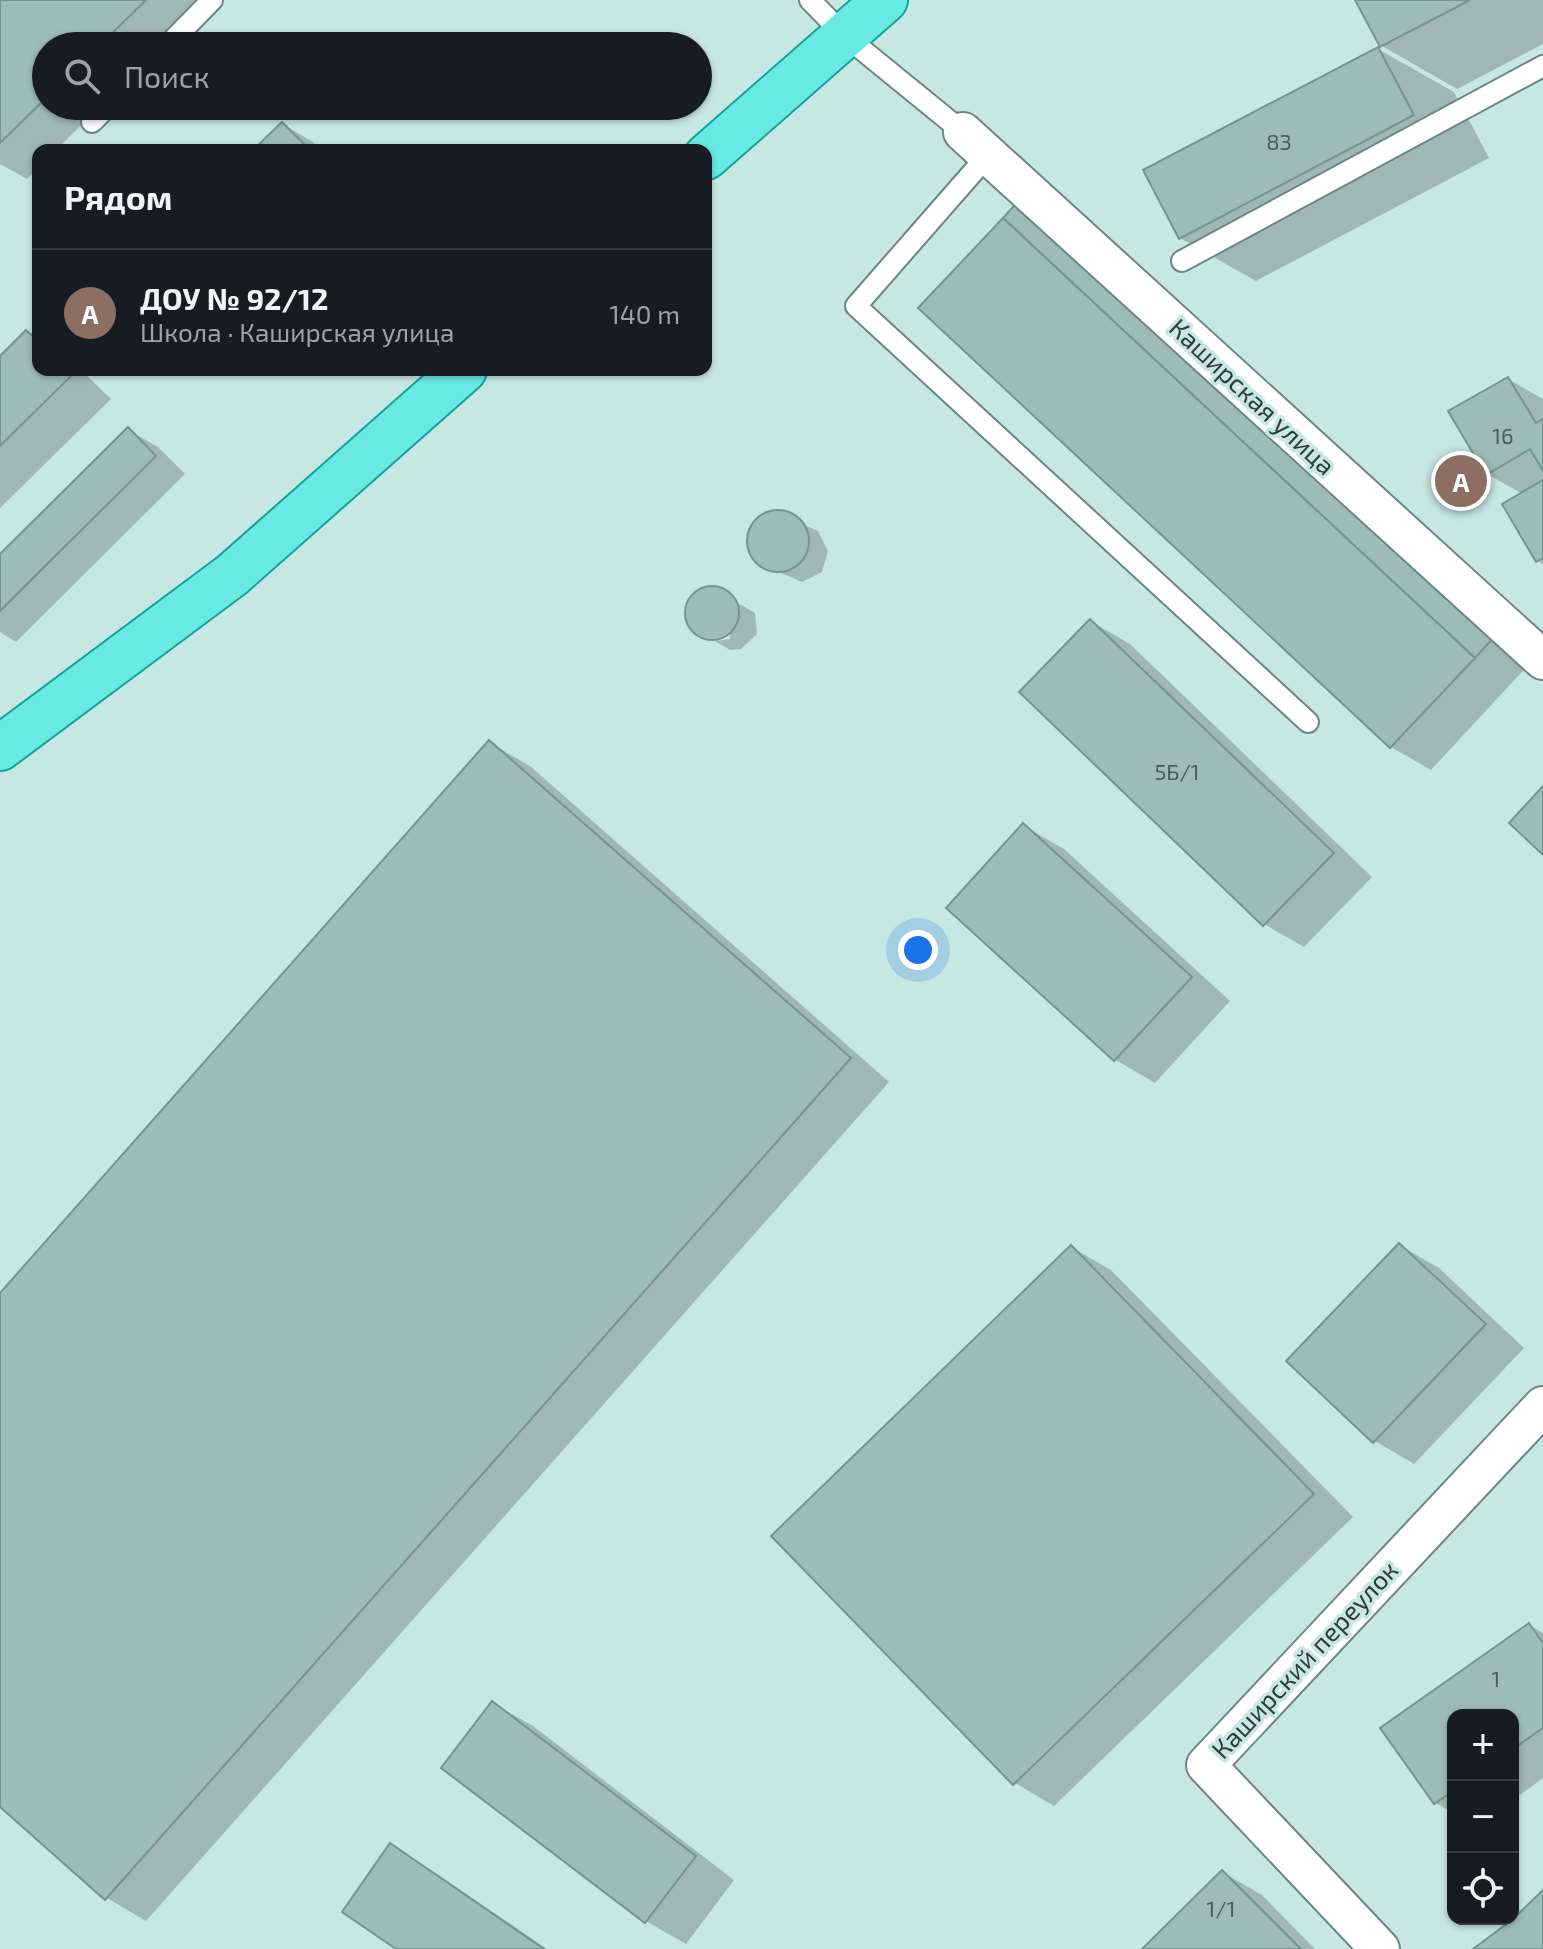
<!DOCTYPE html>
<html lang="ru">
<head>
<meta charset="utf-8">
<style>
	:root { --surface:#171b24; --page:#242831; --text:#f1f3f6; --muted:#9ea1a6; --line:#363941; --accent:#7c3aed }
	body { margin:0; font-family:"Exo 2",sans-serif; background:var(--page); color:var(--text) }
	.controls { position:absolute; right:24px; bottom:24px; display:grid; overflow:hidden; border-radius:16px; box-shadow:0 2px 6px #0004 }
	.controls button { width:72px; height:72px; display:grid; place-items:center; padding:0; border:0; border-bottom:2px solid var(--line); background:var(--surface); color:var(--text); font:40px sans-serif }
	.you { position:absolute; left:918px; top:950px; width:28px; height:28px; margin:-20px; border:6px solid #fff; border-radius:50%; background:#1a73e8; box-shadow:0 0 0 12px #1a73e833 }
	.badge { display:grid; place-items:center; width:52px; height:52px; border-radius:50%; background:var(--accent); color:#fff; font-size:26px; font-weight:700 }
	.pin { position:absolute; translate:-50% -50%; border:4px solid #fff; box-shadow:0 2px 8px #0006 }
	.list { margin:0; padding:0; list-style:none }
	h2 { display:flex; justify-content:space-between; align-items:center; height:104px; margin:0; padding:0 32px; font-size:34px }
	h2 small { font-size:26px; font-weight:400; color:var(--muted) }
	.list li { display:grid; grid-template-columns:52px 1fr auto; gap:24px; align-items:center; box-sizing:border-box; height:128px; padding:0 32px; border-top:2px solid var(--line) }
	.list b { display:block; font-size:30px; white-space:nowrap }
	.list p { margin:0; font-size:26px; white-space:nowrap; color:var(--muted) }
	.list em { font-size:26px; font-style:normal; color:var(--muted) }
	.icon { flex:none; width:44px; height:44px; fill:none; stroke:currentColor; stroke-width:2; stroke-linecap:round; stroke-linejoin:round }
	.map { position:relative; flex:none; width:1543px; height:1949px; overflow:hidden }
	.search { position:absolute; background:var(--surface); box-shadow:0 2px 6px #0004; left:32px; top:32px; width:680px; height:88px; display:flex; align-items:center; gap:20px; box-sizing:border-box; padding:0 28px; border-radius:44px; color:var(--muted); font-size:30px }
	.panel { position:absolute; background:var(--surface); box-shadow:0 2px 6px #0004; left:32px; top:144px; width:680px; height:232px; border-radius:16px }
	.map>svg:first-child { display:block }
	.shadow { fill:#0003 }
	.building { fill:#9dbcb8; stroke:#769490; stroke-width:2 }
	.lines { fill:none; stroke-linecap:round; stroke-linejoin:round }
	.service-casing { stroke:#6b8885; stroke-width:24 }
	.minor-casing { stroke:#6b8885; stroke-width:42 }
	.primary-casing { stroke:#13a39c; stroke-width:48 }
	.service { stroke:#fff; stroke-width:20 }
	.minor { stroke:#fff; stroke-width:38 }
	.primary { stroke:#68e9e3; stroke-width:44 }
	.labels { text-anchor:middle; stroke-width:7; stroke-linejoin:round; paint-order:stroke }
	.number-label { font-size:22px; fill:#4b5c5a }
	.street-label { font-size:26px; fill:#303c3b; stroke:#c7e7e3 }
</style>
</head>
<body>
<div class="map">
<svg width="1543" height="1949" viewBox="0 0 1543 1949">
	<rect width="100%" height="100%" fill="#c7e7e3"/>
	<g class="shadow">
		<path d="M 0,0 L 209,0 L 162,46 L 46,46 L 46,106 L 101,106 L 56,150 L 38,150 L 38,168 L 27,179 L 0,164 Z"/>
		<path d="M 1358,0 L 1543,0 L 1543,44 L 1457,89 L 1382,46 Z"/>
		<path d="M 1378,49 L 1454,92 L 1489,158 L 1256,281 L 1180,238 Z"/>
		<path d="M 282,124 L 313,142 L 321,150 L 256,150 Z"/>
		<path d="M 1021,201 L 1531,662 L 1431,770 L 1391,747 Z"/>
		<path d="M 27,332 L 38,339 L 38,370 L 81,370 L 111,399 L 0,508 L 0,359 Z"/>
		<path d="M 1508,379 L 1543,399 L 1543,564 L 1538,561 L 1523,494 L 1487,474 Z"/>
		<path d="M 128,430 L 158,447 L 185,474 L 16,642 L 0,632 L 0,557 Z"/>
		<path d="M 775,512 L 818,531 L 828,551 L 822,572 L 802,582 L 760,564 L 749,544 L 756,523 Z"/>
		<path d="M 714,589 L 755,613 L 757,634 L 741,649 L 730,650 L 715,641 L 730,639 L 730,635 L 709,637 L 690,626 L 688,604 L 704,590 Z"/>
		<path d="M 1090,621 L 1130,644 L 1372,877 L 1304,947 L 1264,924 Z"/>
		<path d="M 490,743 L 530,766 L 889,1082 L 146,1921 L 107,1898 L 0,1804 L 0,1296 Z"/>
		<path d="M 1024,826 L 1064,849 L 1230,1001 L 1155,1083 L 1116,1060 L 949,908 Z"/>
		<path d="M 1399,1245 L 1439,1268 L 1524,1348 L 1414,1464 L 1375,1441 Z"/>
		<path d="M 1071,1247 L 1111,1270 L 1353,1517 L 1054,1806 L 1015,1783 Z"/>
		<path d="M 1529,1625 L 1543,1633 L 1543,1778 L 1513,1800 L 1513,1715 L 1453,1715 L 1453,1813 L 1436,1803 L 1383,1728 Z"/>
		<path d="M 493,1703 L 533,1726 L 734,1880 L 686,1944 L 646,1921 Z"/>
		<path d="M 390,1846 L 430,1869 L 547,1949 L 399,1949 Z"/>
		<path d="M 1222,1872 L 1262,1895 L 1315,1949 L 1145,1949 Z"/>
	</g>
	<g class="building">
		<path d="M 0,0 L 146,0 L 99,46 L 46,46 L 46,98 L 0,143 Z"/>
		<path d="M 1355,0 L 1470,0 L 1380,47 Z"/>
		<path d="M 1378,47 L 1414,115 L 1179,239 L 1143,170 Z"/>
		<path d="M 282,122 L 310,150 L 253,150 Z"/>
		<path d="M 1021,198 L 1493,638 L 1475,658 L 1003,218 Z"/>
		<path d="M 1003,218 L 1475,658 L 1390,748 L 918,308 Z"/>
		<path d="M 26,330 L 38,341 L 38,370 L 67,370 L 72,375 L 0,446 L 0,356 Z"/>
		<path d="M 1508,377 L 1536,423 L 1543,419 L 1543,471 L 1530,449 L 1486,475 L 1448,411 Z"/>
		<path d="M 128,427 L 156,456 L 0,611 L 0,554 Z"/>
		<path d="M 1543,480 L 1543,558 L 1536,562 L 1502,504 Z"/>
		<circle cx="778" cy="541" r="31"/>
		<circle cx="712" cy="613" r="27"/>
		<path d="M 1090,619 L 1334,853 L 1263,926 L 1019,692 Z"/>
		<path d="M 489,740 L 851,1058 L 105,1900 L 0,1807 L 0,1293 Z"/>
		<path d="M 1543,786 L 1543,855 L 1509,823 Z"/>
		<path d="M 1023,823 L 1192,977 L 1114,1061 L 946,908 Z"/>
		<path d="M 1399,1243 L 1486,1324 L 1373,1443 L 1286,1361 Z"/>
		<path d="M 1071,1245 L 1314,1494 L 1013,1785 L 771,1536 Z"/>
		<path d="M 1529,1623 L 1543,1643 L 1543,1728 L 1513,1749 L 1513,1715 L 1453,1715 L 1453,1791 L 1434,1804 L 1380,1728 Z"/>
		<path d="M 492,1701 L 696,1856 L 645,1923 L 441,1768 Z"/>
		<path d="M 390,1843 L 544,1949 L 396,1949 L 342,1912 Z"/>
		<path d="M 1222,1870 L 1301,1949 L 1142,1949 Z"/>
		<path d="M 1543,1890 L 1543,1949 L 1473,1949 L 1513,1919 Z"/>
	</g>
	<g class="lines">
		<defs>
			<g id="service">
				<path d="M 810,0 L 844,35 L 963,132"/>
				<path d="M 167,46 L 212,0"/>
				<path d="M 92,122 L 108,106"/>
				<path d="M 988,155 L 856,306 L 1308,722"/>
				<path d="M 1182,261 L 1543,66"/>
			</g>
			<g id="minor">
				<path d="M 963,132 L 1543,660"/>
				<path d="M 1380,1949 L 1206,1765 L 1543,1406"/>
			</g>
			<g id="primary">
				<path d="M 706,157 L 885,0"/>
				<path d="M 0,748 L 232,575 L 464,370"/>
			</g>
		</defs>
		<use href="#service" class="service-casing"/>
		<use href="#minor" class="minor-casing"/>
		<use href="#primary" class="primary-casing"/>
		<use href="#service" class="service"/>
		<use href="#minor" class="minor"/>
		<use href="#primary" class="primary"/>
	</g>
	<g class="labels">
		<g class="number-label">
			<text x="1279" y="150">83</text>
			<text x="1503" y="444">16</text>
			<text x="1177" y="780">5Б/1</text>
			<text x="1496" y="1687">1</text>
			<text x="1221" y="1917">1/1</text>
		</g>
		<g class="street-label">
			<text transform="translate(1252 397) rotate(43)" y="9">Каширская улица</text>
			<text transform="translate(1305 1660) rotate(-47)" y="9">Каширский переулок</text>
		</g>
	</g>
</svg>
<div class="controls">
<button>+</button>
<button>−</button>
<button><svg class="icon" aria-label="locate" viewBox="0 0 24 24"><circle cx="12" cy="12" r="6"/><path d="M12 2v4M12 18v4M2 12h4M18 12h4"/></svg></button>
</div>
<div class="you"></div>
<div class="pin badge" style="left:1461px;top:481px;background:#8d6e63">A</div>
<div class="search"><svg class="icon" aria-label="search" viewBox="0 0 24 24"><circle cx="10" cy="10" r="6"/><path d="M15 15l6 6"/></svg>Поиск</div>
<section class="panel">
<h2>Рядом<small></small></h2>
<ul class="list">
<li><span class="badge" style="background:#8d6e63">A</span><div><b>ДОУ № 92/12</b><p>Школа · Каширская улица</p></div><em>140 m</em></li>
</ul>
</section>
</div>
</body>
</html>
